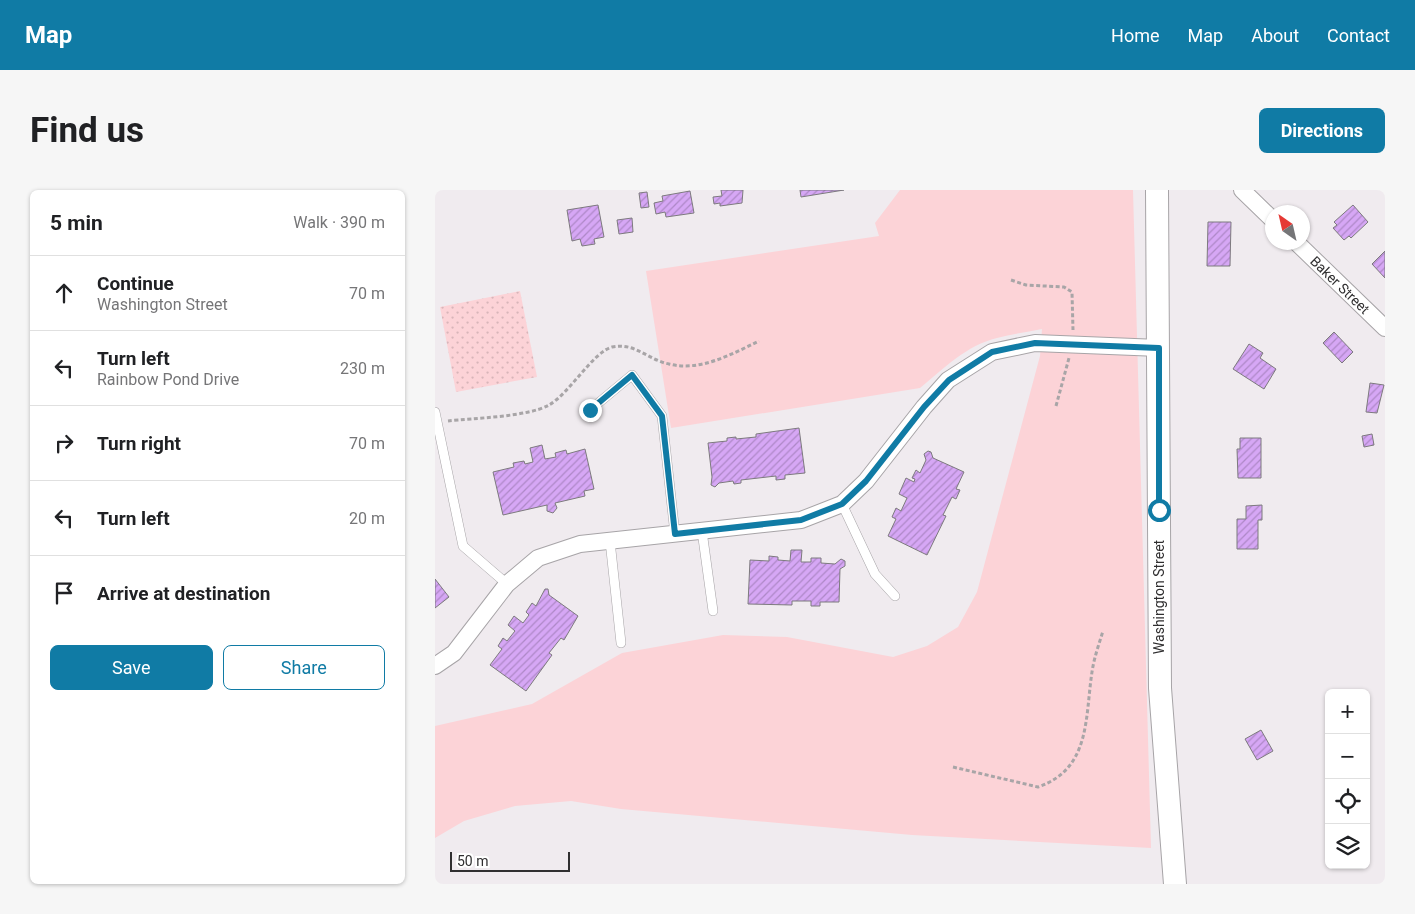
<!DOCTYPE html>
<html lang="en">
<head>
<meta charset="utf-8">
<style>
	:root { --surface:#fff; --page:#f6f6f6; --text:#202124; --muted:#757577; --line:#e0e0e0; --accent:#107ba5 }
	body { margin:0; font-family:Roboto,sans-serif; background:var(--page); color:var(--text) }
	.controls { position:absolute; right:15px; bottom:15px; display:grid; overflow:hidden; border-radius:8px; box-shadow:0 1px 4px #0004 }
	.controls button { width:45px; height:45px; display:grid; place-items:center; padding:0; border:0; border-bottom:1px solid var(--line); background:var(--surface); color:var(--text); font:25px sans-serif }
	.compass { position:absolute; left:830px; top:15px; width:45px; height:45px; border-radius:50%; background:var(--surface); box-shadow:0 1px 4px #0004; rotate:326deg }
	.scale { position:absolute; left:15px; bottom:12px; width:120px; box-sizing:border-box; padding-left:5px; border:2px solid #302f30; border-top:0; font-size:14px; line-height:18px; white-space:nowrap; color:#302f30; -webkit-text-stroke:4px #fff; paint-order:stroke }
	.stop { position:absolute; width:15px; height:15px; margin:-11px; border:4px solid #107ba5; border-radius:50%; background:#fff }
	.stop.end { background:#107ba5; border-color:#fff; box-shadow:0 1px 5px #0008 }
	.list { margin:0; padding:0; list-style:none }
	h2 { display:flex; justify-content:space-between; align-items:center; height:65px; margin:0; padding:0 20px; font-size:21px }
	h2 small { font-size:16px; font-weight:400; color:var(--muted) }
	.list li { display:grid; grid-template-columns:32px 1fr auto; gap:15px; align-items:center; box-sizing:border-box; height:75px; padding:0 20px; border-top:1px solid var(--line) }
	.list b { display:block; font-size:19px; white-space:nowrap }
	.list p { margin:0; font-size:16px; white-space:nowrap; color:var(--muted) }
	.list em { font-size:16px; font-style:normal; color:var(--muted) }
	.actions { display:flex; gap:10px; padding:15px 20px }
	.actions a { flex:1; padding:11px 0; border:1px solid var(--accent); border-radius:8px; text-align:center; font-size:18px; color:var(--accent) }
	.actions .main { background:var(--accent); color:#fff }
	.icon { flex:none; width:28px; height:28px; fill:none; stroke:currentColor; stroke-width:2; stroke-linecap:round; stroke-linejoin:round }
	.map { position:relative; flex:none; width:950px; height:694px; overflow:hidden; border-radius:8px }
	header { display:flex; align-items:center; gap:30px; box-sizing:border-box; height:70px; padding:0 25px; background:var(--accent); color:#fff }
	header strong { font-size:24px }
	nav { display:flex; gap:28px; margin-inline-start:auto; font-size:18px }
	.intro { display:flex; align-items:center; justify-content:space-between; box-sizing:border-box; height:120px; padding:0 30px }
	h1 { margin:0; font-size:35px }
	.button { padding:12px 22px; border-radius:8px; background:var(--accent); color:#fff; font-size:18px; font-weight:700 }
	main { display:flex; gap:30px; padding:0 30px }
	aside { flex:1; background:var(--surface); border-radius:8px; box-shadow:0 1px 4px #0004 }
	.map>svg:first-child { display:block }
	.grass { fill:#fcd3d7 }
	.park { fill:url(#park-dots) }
	.building { fill:url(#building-hatch); stroke:#7d7a7e }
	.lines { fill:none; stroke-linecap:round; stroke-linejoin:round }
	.lane-casing { stroke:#a7a4a7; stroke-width:10 }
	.street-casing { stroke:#a7a4a7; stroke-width:18 }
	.secondary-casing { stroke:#a7a4a7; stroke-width:24 }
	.path { stroke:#a8a5a7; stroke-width:3; stroke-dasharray:4 2.5; stroke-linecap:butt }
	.lane { stroke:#fff; stroke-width:9 }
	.street { stroke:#fff; stroke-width:16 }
	.secondary { stroke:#fff; stroke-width:22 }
	.route { stroke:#107ba5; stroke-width:6 }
	.labels { text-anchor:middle; stroke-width:4; stroke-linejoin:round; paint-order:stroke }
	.street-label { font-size:14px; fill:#302f30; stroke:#fff }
</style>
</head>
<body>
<header>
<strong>Map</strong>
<nav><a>Home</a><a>Map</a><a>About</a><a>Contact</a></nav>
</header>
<div class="intro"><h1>Find us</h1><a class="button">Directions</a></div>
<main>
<aside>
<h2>5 min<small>Walk · 390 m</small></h2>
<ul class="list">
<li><svg class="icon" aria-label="ahead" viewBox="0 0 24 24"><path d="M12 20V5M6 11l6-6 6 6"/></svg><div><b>Continue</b><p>Washington Street</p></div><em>70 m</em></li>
<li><svg class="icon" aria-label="left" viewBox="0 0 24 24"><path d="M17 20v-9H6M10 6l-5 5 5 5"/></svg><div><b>Turn left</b><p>Rainbow Pond Drive</p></div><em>230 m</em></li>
<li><svg class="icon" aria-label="right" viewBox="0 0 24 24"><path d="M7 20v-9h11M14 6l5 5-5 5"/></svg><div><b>Turn right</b></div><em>70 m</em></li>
<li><svg class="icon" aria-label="left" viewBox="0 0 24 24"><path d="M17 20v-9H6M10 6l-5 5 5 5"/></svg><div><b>Turn left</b></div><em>20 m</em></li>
<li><svg class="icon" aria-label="arrive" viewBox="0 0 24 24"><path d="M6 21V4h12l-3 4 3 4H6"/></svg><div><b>Arrive at destination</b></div></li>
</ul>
<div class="actions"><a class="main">Save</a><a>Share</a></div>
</aside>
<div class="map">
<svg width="950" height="694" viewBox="0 0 950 694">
	<defs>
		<pattern id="park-dots" width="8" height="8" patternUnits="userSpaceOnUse" patternTransform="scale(1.25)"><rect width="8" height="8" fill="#fcd3d7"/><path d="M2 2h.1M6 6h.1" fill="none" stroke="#d8b5b9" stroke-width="1.8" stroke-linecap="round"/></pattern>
		<pattern id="building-hatch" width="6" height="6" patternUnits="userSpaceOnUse" patternTransform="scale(1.25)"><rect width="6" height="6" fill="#d6a7f5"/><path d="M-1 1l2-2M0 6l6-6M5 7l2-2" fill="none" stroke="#ae88c7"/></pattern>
	</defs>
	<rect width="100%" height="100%" fill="#f0ebef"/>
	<path class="grass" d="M 465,0 L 698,0 L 716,658 L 477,645 L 186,619 L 136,611 L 80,616 L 29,631 L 0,648 L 0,536 L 97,514 L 187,463 L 288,445 L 352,447 L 458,467 L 492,456 L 523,437 L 542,402 L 605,166 L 607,139 C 592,142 577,144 562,148 C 532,155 508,179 485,198 L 236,238 L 211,81 L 444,46 L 440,33 Z"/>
	<path class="park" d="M 85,101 L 102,187 L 21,202 L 5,117 Z"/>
	<g class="building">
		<path d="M 286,0 L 308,0 L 307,13 L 285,16 L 285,13 L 279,14 L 278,7 L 287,6 Z"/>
		<path d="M 365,0 L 409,0 L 366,7 Z"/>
		<path d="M 255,1 L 259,23 L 231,27 L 230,22 L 221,24 L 219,13 L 228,11 L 227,6 Z"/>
		<path d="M 212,2 L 214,17 L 206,18 L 204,3 Z"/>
		<path d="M 163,15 L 169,47 L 159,49 L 160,54 L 147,56 L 145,49 L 137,51 L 132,20 Z"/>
		<path d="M 918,15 L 933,32 L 916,48 L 914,46 L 909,50 L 898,38 L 902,35 L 899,32 Z"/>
		<path d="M 197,28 L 198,42 L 184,44 L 182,30 Z"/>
		<path d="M 773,32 L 796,32 L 795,76 L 772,76 Z"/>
		<path d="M 950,61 L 950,88 L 937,74 Z"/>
		<path d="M 899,142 L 918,162 L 907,173 L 888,153 Z"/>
		<path d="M 814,154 L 828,163 L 825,168 L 841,179 L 829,199 L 798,179 Z"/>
		<path d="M 935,193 L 949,195 L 942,223 L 931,222 Z"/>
		<path d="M 364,238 L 370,283 L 350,285 L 350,289 L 341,290 L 341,286 L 306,290 L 306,293 L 299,294 L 298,291 L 284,293 L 280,297 L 276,295 L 277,287 L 273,253 L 292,251 L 292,248 L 301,247 L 301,249 L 321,247 L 321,244 Z"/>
		<path d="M 937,244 L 939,255 L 929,257 L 927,246 Z"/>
		<path d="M 805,248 L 826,248 L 826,288 L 803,288 L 802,259 L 805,259 Z"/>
		<path d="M 107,255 L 110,269 L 121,267 L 120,263 L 131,260 L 132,264 L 150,259 L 159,299 L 149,301 L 150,306 L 120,313 L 122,318 L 118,323 L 112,321 L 112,315 L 68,325 L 58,282 L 79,277 L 78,273 L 89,271 L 90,274 L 98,272 L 95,258 Z"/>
		<path d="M 493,261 L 496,262 L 498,268 L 529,282 L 521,299 L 525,300 L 521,309 L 517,307 L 508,325 L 511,326 L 492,365 L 453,346 L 461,329 L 457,327 L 461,318 L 466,321 L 472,308 L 464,304 L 471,288 L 479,292 L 480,289 L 477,288 L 481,280 L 485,283 L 491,270 L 489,264 Z"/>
		<path d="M 827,315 L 827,330 L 823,330 L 823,359 L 802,359 L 802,329 L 811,329 L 811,316 Z"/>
		<path d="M 356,360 L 367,360 L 366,372 L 376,372 L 376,368 L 386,368 L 386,373 L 400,374 L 406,369 L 410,371 L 410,376 L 405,379 L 404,412 L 385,412 L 385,416 L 376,416 L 376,411 L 357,411 L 357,415 L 313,414 L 315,370 L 334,371 L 334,366 L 343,367 L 343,370 L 355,371 Z"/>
		<path d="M 0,389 L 14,407 L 0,418 Z"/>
		<path d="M 110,399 L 113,399 L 114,405 L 143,426 L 129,450 L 126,448 L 114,463 L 117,465 L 91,501 L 55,475 L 67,459 L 63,456 L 68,448 L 72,451 L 80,441 L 73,435 L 79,426 L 88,433 L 94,425 L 91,422 L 97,413 L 101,416 Z"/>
		<path d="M 826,540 L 838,561 L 822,570 L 810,549 Z"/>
	</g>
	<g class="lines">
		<defs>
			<g id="lane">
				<path d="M 155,220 L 197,185 L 227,226 L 240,344"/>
				<path d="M 0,222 L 28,356 L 72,394"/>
				<path d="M 407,314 L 440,384 L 460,406"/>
				<path d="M 267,341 L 278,421"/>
				<path d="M 175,351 L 186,453"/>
			</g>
			<g id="street">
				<path d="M 807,0 L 838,30"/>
				<path d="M 861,52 L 950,138"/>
				<path d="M 0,476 L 19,463 L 72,394 L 103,368 L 145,354 L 366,330 L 407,314 L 431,291 L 489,217 L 513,190 L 557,162 L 600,153 L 724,158"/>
			</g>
			<path id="secondary" d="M 722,0 L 725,498 L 740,694"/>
		</defs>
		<use href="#lane" class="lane-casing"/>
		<use href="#street" class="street-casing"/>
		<use href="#secondary" class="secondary-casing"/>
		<g class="path">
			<path d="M 576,90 L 591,95 L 629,97 L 637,102 L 638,140"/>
			<path d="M 621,216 L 634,168"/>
			<path d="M 13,231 C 38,228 93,227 114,215 C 134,204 158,162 177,157 C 200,152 213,170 234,174 C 265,182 297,164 324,151"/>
			<path d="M 518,577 L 603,597 C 656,579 650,527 657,482 C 659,468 664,454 668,441"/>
		</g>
		<use href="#lane" class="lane"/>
		<use href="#street" class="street"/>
		<use href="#secondary" class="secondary"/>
	</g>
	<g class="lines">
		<path class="route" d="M 155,220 L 197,185 L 227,226 L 240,344 L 366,330 L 407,314 L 431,291 L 489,217 L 514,190 L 557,162 L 600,153 L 724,158 L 724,320"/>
	</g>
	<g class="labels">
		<g class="street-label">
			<text transform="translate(905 95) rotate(44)" y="5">Baker Street</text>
			<text transform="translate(724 407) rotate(-90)" y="5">Washington Street</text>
		</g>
	</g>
</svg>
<div class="controls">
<button>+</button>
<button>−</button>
<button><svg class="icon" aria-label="locate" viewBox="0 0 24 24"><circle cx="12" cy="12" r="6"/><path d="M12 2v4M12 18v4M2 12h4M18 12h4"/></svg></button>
<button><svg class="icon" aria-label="layers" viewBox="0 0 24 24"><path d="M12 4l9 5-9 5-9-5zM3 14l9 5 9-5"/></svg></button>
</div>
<svg class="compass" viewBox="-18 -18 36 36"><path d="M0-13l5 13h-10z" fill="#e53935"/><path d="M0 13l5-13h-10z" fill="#757577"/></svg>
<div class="scale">50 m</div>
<div class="stop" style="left:724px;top:320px"></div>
<div class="stop end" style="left:155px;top:220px"></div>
</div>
</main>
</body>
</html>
